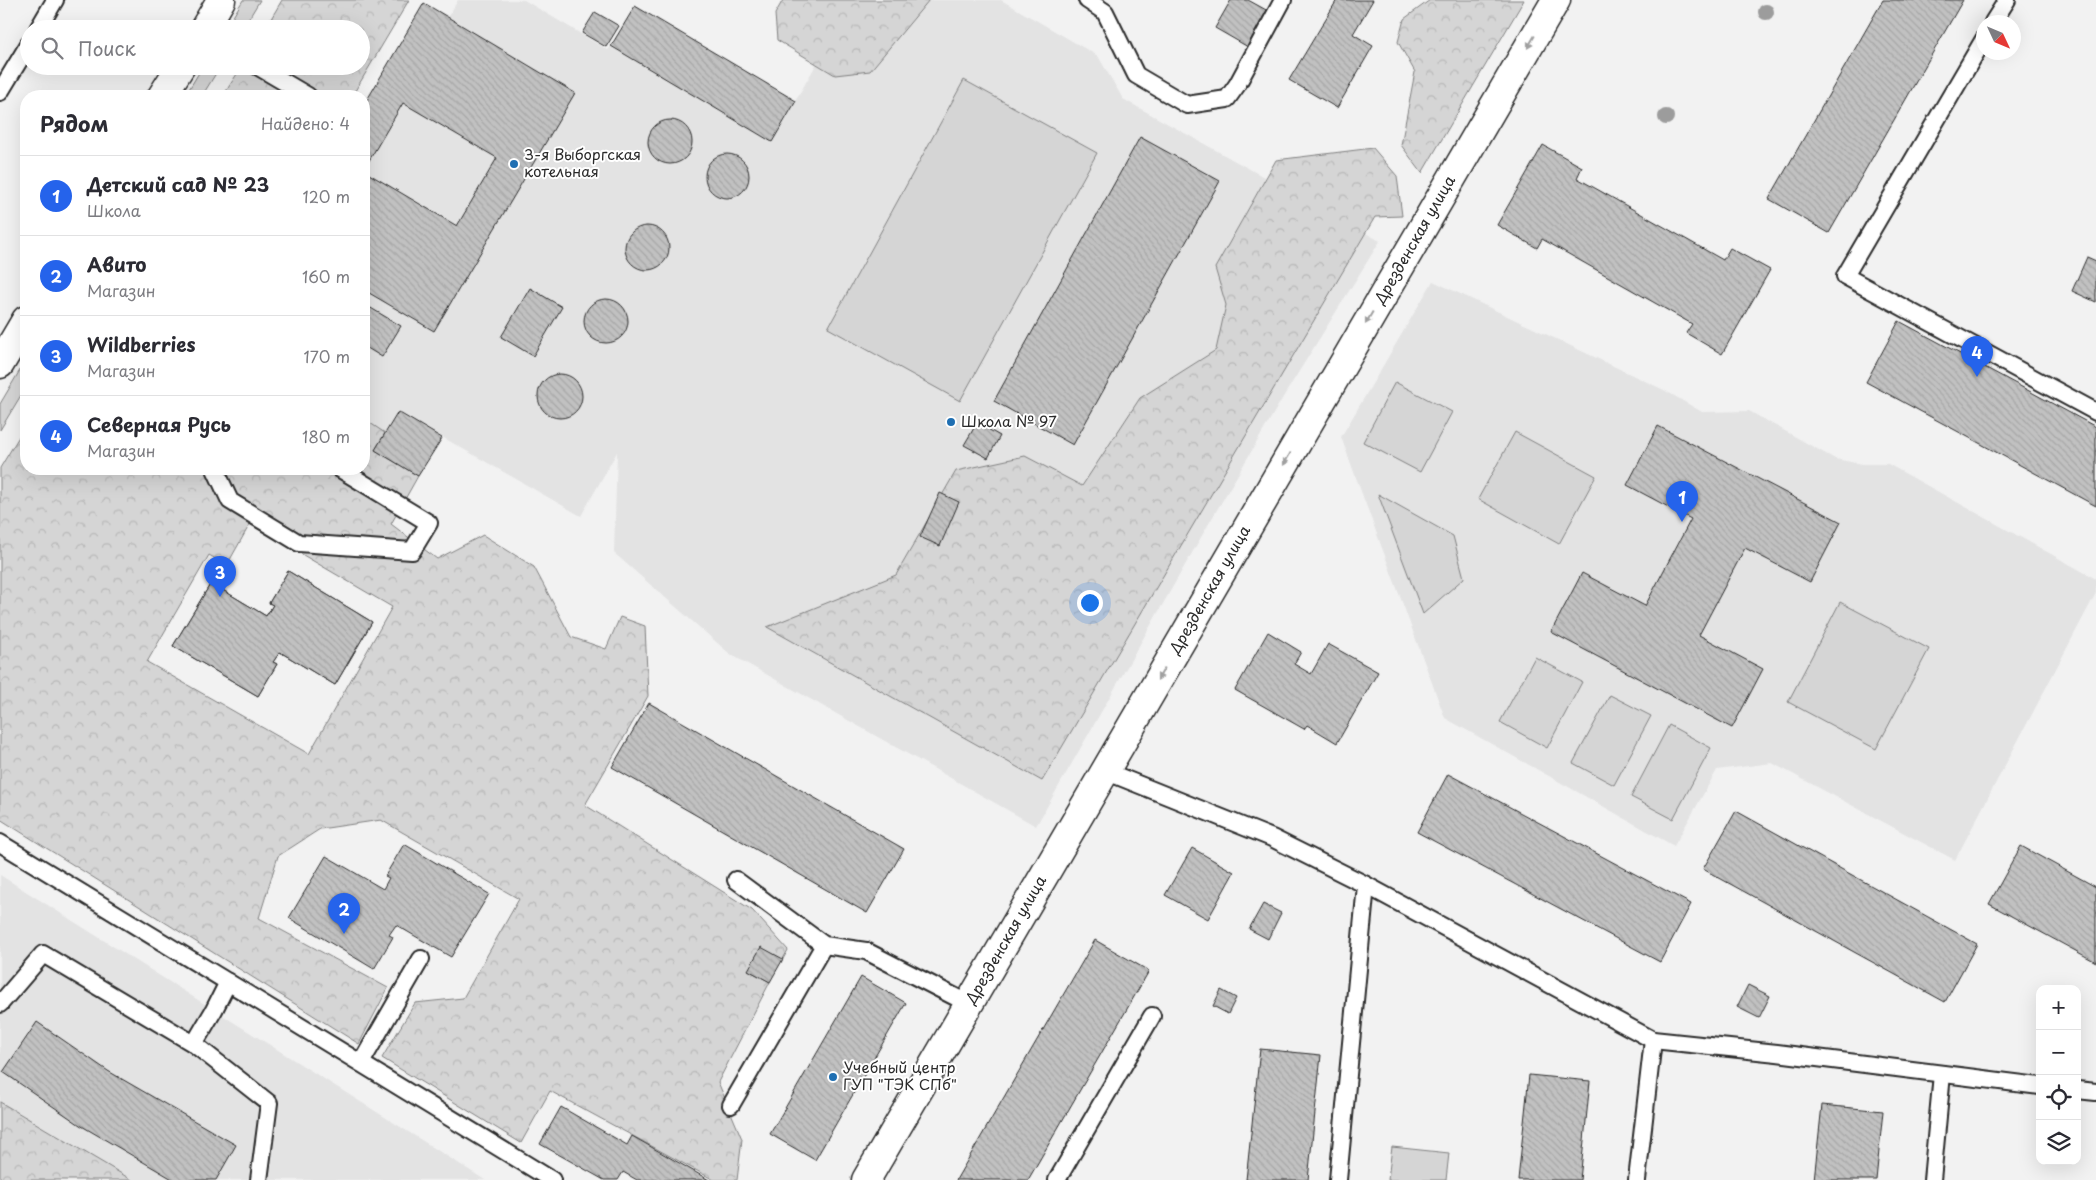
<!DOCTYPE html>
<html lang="ru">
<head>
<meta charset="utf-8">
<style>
	:root { --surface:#fff; --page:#f7f7f7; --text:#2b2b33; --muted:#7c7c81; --line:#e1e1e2; --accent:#2563eb }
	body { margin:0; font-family:"Playpen Sans",sans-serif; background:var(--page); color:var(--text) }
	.controls { position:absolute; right:15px; bottom:15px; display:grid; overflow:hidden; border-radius:10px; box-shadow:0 5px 20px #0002 }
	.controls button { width:45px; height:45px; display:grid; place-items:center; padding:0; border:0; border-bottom:1px solid var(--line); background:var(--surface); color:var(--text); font:25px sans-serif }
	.compass { position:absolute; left:1976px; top:15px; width:45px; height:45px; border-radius:50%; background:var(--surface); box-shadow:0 5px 20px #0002; rotate:134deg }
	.you { position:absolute; left:1089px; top:602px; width:18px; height:18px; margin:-12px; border:4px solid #fff; border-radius:50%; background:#1a73e8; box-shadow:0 0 0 8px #1a73e833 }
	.badge { display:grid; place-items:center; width:32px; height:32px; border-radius:50%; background:var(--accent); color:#fff; font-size:16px; font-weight:700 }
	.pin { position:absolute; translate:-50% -41px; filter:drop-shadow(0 1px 2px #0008) }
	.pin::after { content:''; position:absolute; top:26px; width:18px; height:15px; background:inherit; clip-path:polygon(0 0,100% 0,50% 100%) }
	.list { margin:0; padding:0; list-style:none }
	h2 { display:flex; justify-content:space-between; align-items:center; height:65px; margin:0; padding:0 20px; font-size:21px }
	h2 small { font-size:16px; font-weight:400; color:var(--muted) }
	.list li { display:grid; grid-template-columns:32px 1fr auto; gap:15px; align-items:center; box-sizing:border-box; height:80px; padding:0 20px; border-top:1px solid var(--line) }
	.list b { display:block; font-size:19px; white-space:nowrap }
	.list p { margin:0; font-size:16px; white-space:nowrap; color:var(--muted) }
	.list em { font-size:16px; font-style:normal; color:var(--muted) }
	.icon { flex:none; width:28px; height:28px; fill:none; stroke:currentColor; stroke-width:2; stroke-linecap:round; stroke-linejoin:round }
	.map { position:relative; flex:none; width:2096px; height:1180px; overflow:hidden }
	.search { position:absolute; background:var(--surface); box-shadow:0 5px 20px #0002; left:20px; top:20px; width:350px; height:55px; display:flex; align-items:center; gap:12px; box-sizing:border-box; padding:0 18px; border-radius:28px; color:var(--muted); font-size:19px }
	.panel { position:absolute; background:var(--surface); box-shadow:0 5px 20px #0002; left:20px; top:90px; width:350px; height:385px; border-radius:20px }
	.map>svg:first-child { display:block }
	.built { fill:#e3e3e3 }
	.green { fill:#d5d5d5; stroke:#808080 }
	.forest { fill:url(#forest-crowns); stroke:#808080; fill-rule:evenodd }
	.building { fill:url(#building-back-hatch); stroke:#2b2b2b }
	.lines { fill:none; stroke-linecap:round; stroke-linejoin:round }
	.lane-casing { stroke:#2b2b2b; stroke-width:20 }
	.street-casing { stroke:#2b2b2b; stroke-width:31 }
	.lane { stroke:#fff; stroke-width:16 }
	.street { stroke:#fff; stroke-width:28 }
	.tree { fill:#9c9c9c }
	.oneway { fill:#a0a0a0 }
	.poi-dot { fill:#1f6fb2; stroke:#fff; stroke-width:2 }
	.labels { text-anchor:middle; stroke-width:4; stroke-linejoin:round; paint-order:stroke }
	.poi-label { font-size:15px; fill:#2b2b2b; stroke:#fff; text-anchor:start }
	.street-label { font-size:15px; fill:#2b2b2b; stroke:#fff }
</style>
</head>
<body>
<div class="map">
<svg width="2096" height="1180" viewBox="0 0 2096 1180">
	<defs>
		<pattern id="forest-crowns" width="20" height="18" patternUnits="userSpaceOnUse" patternTransform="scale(1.25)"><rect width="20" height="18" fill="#d5d5d5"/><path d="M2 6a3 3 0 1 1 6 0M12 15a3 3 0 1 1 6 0" fill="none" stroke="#b7b7b7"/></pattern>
		<pattern id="building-back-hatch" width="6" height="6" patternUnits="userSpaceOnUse" patternTransform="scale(1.25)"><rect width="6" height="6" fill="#c1c1c1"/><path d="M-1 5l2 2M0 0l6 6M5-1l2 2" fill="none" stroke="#a6a6a6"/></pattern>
	</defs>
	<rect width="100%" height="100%" fill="#f2f2f2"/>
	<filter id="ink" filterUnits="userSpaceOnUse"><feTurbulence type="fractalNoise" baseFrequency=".02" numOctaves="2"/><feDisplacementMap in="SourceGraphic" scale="10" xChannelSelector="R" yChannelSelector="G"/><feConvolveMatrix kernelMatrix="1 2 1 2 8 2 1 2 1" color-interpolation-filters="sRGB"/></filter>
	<g filter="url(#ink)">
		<g class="built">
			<path d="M 458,0 L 524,0 L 608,50 L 611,46 L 772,142 L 853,0 L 1001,0 L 1098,56 L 1123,99 L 1380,241 L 1285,394 L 1204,532 L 1036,826 L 730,654 L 614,553 L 617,452 L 581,516 L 398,412 L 385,433 L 364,419 L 364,105 L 424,3 L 448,17 Z"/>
			<path d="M 1433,281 L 1664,390 L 1702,412 L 1749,411 L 1835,459 L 1862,464 L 1888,464 L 2096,579 L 2096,593 L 1955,860 L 1772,763 L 1717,770 L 1674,846 L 1445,718 L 1341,437 Z"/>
			<path d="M 0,875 L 214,1010 L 485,1180 L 0,1180 Z"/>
		</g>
		<g class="green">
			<path d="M 243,0 L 260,0 L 243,28 L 231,20 Z"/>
			<path d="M 203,66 L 211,66 L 218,70 L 202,96 L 185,96 Z"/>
			<path d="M 964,80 L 1097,153 L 960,401 L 828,328 Z"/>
			<path d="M 26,360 L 26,387 L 0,430 L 0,404 Z"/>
			<path d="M 1395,382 L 1452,412 L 1420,472 L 1363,442 Z"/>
			<path d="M 1515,432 L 1596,476 L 1559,544 L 1478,499 Z"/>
			<path d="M 1378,494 L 1453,536 L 1464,578 L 1423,614 Z"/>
			<path d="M 1840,602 L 1929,649 L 1876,749 L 1788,702 Z"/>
			<path d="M 1535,657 L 1582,682 L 1547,748 L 1500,722 Z"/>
			<path d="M 1610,695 L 1651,716 L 1614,785 L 1573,763 Z"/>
			<path d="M 1669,725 L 1711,748 L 1673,819 L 1631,797 Z"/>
			<path d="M 1392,1147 L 1449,1153 L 1446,1180 L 1388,1180 Z"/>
		</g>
		<g class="forest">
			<path d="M 282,0 L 409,0 L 352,96 L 223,96 L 242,66 L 361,66 L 361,29 L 265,29 Z"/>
			<path d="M 783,0 L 929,0 L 870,71 L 835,75 L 777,40 L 775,14 Z"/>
			<path d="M 1430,0 L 1524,0 L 1422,173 L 1401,145 L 1415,72 L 1398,42 L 1404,19 Z"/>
			<path d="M 1373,148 L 1397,176 L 1402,216 L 1375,217 L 1042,781 L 767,627 L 896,575 L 956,471 L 1025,456 L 1082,486 L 1140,398 L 1216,350 L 1226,305 L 1215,268 L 1276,160 Z"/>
			<path d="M 364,419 L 385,433 L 375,450 L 418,476 L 391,524 L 437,559 L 483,535 L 534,567 L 571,637 L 606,649 L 620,617 L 645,626 L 648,696 L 585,805 L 752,910 L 788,950 L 783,959 L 748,970 L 770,982 L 718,1082 L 742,1139 L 737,1180 L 714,1180 L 550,1091 L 521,1143 L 382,1058 L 415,1003 L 463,998 L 519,899 L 381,820 L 320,829 L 278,856 L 259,918 L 388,988 L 359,1044 L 0,819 L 0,468 L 26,425 L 26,469 L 364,469 ZM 250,524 L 392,607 L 309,754 L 147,662 L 209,555 L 227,565 Z"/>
			<path d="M 0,1102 L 132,1180 L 0,1180 Z"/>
		</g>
		<g class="building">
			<path d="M 1231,0 L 1248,0 L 1268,11 L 1248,47 L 1215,28 Z"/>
			<path d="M 1337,0 L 1373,0 L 1353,34 L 1373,46 L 1337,108 L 1289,80 Z"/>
			<path d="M 1883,0 L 1963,0 L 1829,233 L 1769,199 Z"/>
			<path d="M 424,3 L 575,93 L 434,331 L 364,290 L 364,171 L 457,226 L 497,158 L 403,103 L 364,169 L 364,105 Z"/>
			<path d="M 635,6 L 796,101 L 772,142 L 611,46 Z"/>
			<path d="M 595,12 L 619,26 L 606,47 L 582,33 Z"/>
			<circle cx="670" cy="142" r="22"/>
			<path d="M 1140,137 L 1220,181 L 1073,445 L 994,401 Z"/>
			<path d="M 1543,145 L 1582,167 L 1577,178 L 1723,260 L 1730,248 L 1770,270 L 1722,354 L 1686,333 L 1692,324 L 1542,239 L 1537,248 L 1497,225 Z"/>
			<circle cx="727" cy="176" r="22"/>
			<circle cx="647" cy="248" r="22"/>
			<path d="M 2087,257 L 2096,261 L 2096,302 L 2072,291 Z"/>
			<path d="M 530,288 L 562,307 L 533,356 L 501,337 Z"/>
			<circle cx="606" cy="321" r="22"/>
			<path d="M 364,304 L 401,326 L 382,357 L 364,346 Z"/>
			<path d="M 1899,321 L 2096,427 L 2096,506 L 1866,382 Z"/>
			<circle cx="560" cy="396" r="22"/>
			<path d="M 398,412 L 442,438 L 418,476 L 375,450 Z"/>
			<path d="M 977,423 L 1000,436 L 988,458 L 964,445 Z"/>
			<path d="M 1658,426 L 1841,522 L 1810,582 L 1745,548 L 1699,635 L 1763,669 L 1732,728 L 1551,632 L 1582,573 L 1645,606 L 1691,519 L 1627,485 Z"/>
			<path d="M 940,493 L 959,502 L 940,546 L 920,537 Z"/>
			<path d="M 288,571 L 372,622 L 335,685 L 280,652 L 273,662 L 277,664 L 258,696 L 173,646 L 211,583 L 266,616 L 273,605 L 269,603 Z"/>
			<path d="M 288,571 L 372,622 L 335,685 L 280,652 L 273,662 L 277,664 L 258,696 L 173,646 L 211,583 L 266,616 L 273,605 L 269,603 Z"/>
			<path d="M 1268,632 L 1301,652 L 1294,664 L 1311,674 L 1328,644 L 1378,672 L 1337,743 L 1307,725 L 1304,729 L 1235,690 Z"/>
			<path d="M 649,703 L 904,849 L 867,913 L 612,767 Z"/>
			<path d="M 1448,774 L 1691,904 L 1660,962 L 1417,832 Z"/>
			<path d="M 1736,811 L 1977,944 L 1945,1002 L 1703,869 Z"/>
			<path d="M 404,844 L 489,894 L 451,957 L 396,925 L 389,935 L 393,937 L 374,969 L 289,918 L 326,856 L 383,889 L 389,878 L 385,876 Z"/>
			<path d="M 2021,846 L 2096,887 L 2096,962 L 1989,904 Z"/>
			<path d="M 1192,848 L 1234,872 L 1208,919 L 1165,895 Z"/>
			<path d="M 1263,904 L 1281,913 L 1268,939 L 1249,929 Z"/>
			<path d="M 1095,940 L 1149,971 L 1080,1090 L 1028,1180 L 956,1180 Z"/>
			<path d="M 761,947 L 783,959 L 770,982 L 748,970 Z"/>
			<path d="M 861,977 L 906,1003 L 815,1160 L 770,1134 Z"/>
			<path d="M 1748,985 L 1770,996 L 1759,1018 L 1737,1007 Z"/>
			<path d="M 1221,990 L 1236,998 L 1228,1014 L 1213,1006 Z"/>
			<path d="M 37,1022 L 108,1071 L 236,1145 L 216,1180 L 174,1180 L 80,1125 L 3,1072 Z"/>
			<path d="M 1260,1049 L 1321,1055 L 1308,1180 L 1246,1180 Z"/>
			<path d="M 1529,1075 L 1590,1081 L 1580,1180 L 1518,1180 Z"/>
			<path d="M 1822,1105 L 1883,1111 L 1876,1180 L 1814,1180 Z"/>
			<path d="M 561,1107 L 627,1145 L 632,1136 L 709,1180 L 637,1180 L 623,1172 L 618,1180 L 604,1180 L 540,1144 Z"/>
		</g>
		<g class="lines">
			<defs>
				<g id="lane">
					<path d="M 1087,0 L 1105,12 L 1136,75 L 1187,105 L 1227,99 L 1237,85 L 1283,0"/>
					<path d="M 1993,22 L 2007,0"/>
					<path d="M 38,29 L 55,0"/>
					<path d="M 1984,39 L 1845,276 L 2096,412"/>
					<path d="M 257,66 L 308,96"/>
					<path d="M 0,92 L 29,44"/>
					<path d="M 215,469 L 230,501 L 299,543 L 412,551 L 429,523 L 340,469"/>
					<path d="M 1105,771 L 1272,838 L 1366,885 L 1653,1040 L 1777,1053 L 2040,1086"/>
					<path d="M 0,843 L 552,1180"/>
					<path d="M 736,880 L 824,945 L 866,951 L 969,1004"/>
					<path d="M 228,982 L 214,1010 L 194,1044 L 269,1103 L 259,1180"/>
					<path d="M 0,1004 L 43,954 L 194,1044"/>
					<path d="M 361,1063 L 421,959"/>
					<path d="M 2077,1090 L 2096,1092"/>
					<path d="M 731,1105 L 824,945"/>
					<path d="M 1057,1180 L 1152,1016"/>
					<path d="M 1338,1180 L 1366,885"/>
					<path d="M 1637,1180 L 1653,1040"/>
					<path d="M 1932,1180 L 1942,1074"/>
				</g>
				<g id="street">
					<path d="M 204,29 L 221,0"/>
					<path d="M 162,96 L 181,66"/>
					<path d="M 0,364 L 26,320"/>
					<path d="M 866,1180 L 1556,0"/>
				</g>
			</defs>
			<use href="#lane" class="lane-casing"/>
			<use href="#street" class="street-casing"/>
			<use href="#lane" class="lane"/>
			<use href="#street" class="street"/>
		</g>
		<g class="tree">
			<circle cx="1766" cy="12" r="8"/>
			<circle cx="1666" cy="117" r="8"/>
		</g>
		<defs><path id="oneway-solid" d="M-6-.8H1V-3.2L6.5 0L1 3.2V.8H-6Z" transform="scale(1.25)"/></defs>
		<g class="oneway">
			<use href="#oneway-solid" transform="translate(1531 42) rotate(120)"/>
			<use href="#oneway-solid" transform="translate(1369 318) rotate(120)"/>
			<use href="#oneway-solid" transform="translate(1287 459) rotate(120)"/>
			<use href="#oneway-solid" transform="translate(1161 674) rotate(120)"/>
		</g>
	</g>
	<g class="poi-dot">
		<circle cx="514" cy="164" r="5"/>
		<circle cx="951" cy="422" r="5"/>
		<circle cx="833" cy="1077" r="5"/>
	</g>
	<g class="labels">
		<g class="poi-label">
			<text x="524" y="160">3-я Выборгская<tspan x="524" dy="17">котельная</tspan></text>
			<text x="961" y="427">Школа № 97</text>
			<text x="843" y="1073">Учебный центр<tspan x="843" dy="17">ГУП "ТЭК СПб"</tspan></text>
		</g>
		<g class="street-label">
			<text transform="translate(1415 240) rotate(-60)" y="5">Дрезденская улица</text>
			<text transform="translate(1210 590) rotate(-60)" y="5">Дрезденская улица</text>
			<text transform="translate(1006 940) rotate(-60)" y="5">Дрезденская улица</text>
		</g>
	</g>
</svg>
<div class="controls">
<button>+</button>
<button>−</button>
<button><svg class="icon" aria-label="locate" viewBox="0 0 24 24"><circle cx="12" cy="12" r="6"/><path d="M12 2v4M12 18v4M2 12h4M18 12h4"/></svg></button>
<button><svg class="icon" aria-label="layers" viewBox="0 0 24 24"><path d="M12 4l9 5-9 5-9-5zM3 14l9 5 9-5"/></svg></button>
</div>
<svg class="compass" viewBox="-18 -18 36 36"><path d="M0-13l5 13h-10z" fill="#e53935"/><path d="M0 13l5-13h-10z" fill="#7c7c81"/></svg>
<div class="you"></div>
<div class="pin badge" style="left:1682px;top:522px">1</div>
<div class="pin badge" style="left:344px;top:934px">2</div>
<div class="pin badge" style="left:220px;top:597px">3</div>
<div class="pin badge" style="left:1977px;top:377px">4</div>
<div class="search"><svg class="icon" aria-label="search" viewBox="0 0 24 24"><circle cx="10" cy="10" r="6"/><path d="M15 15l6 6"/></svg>Поиск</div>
<section class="panel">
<h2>Рядом<small>Найдено: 4</small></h2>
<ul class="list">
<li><span class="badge">1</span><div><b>Детский сад № 23</b><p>Школа</p></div><em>120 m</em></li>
<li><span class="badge">2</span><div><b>Авито</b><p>Магазин</p></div><em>160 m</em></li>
<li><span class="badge">3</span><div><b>Wildberries</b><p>Магазин</p></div><em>170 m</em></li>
<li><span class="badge">4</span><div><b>Северная Русь</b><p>Магазин</p></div><em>180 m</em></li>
</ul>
</section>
</div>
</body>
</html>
